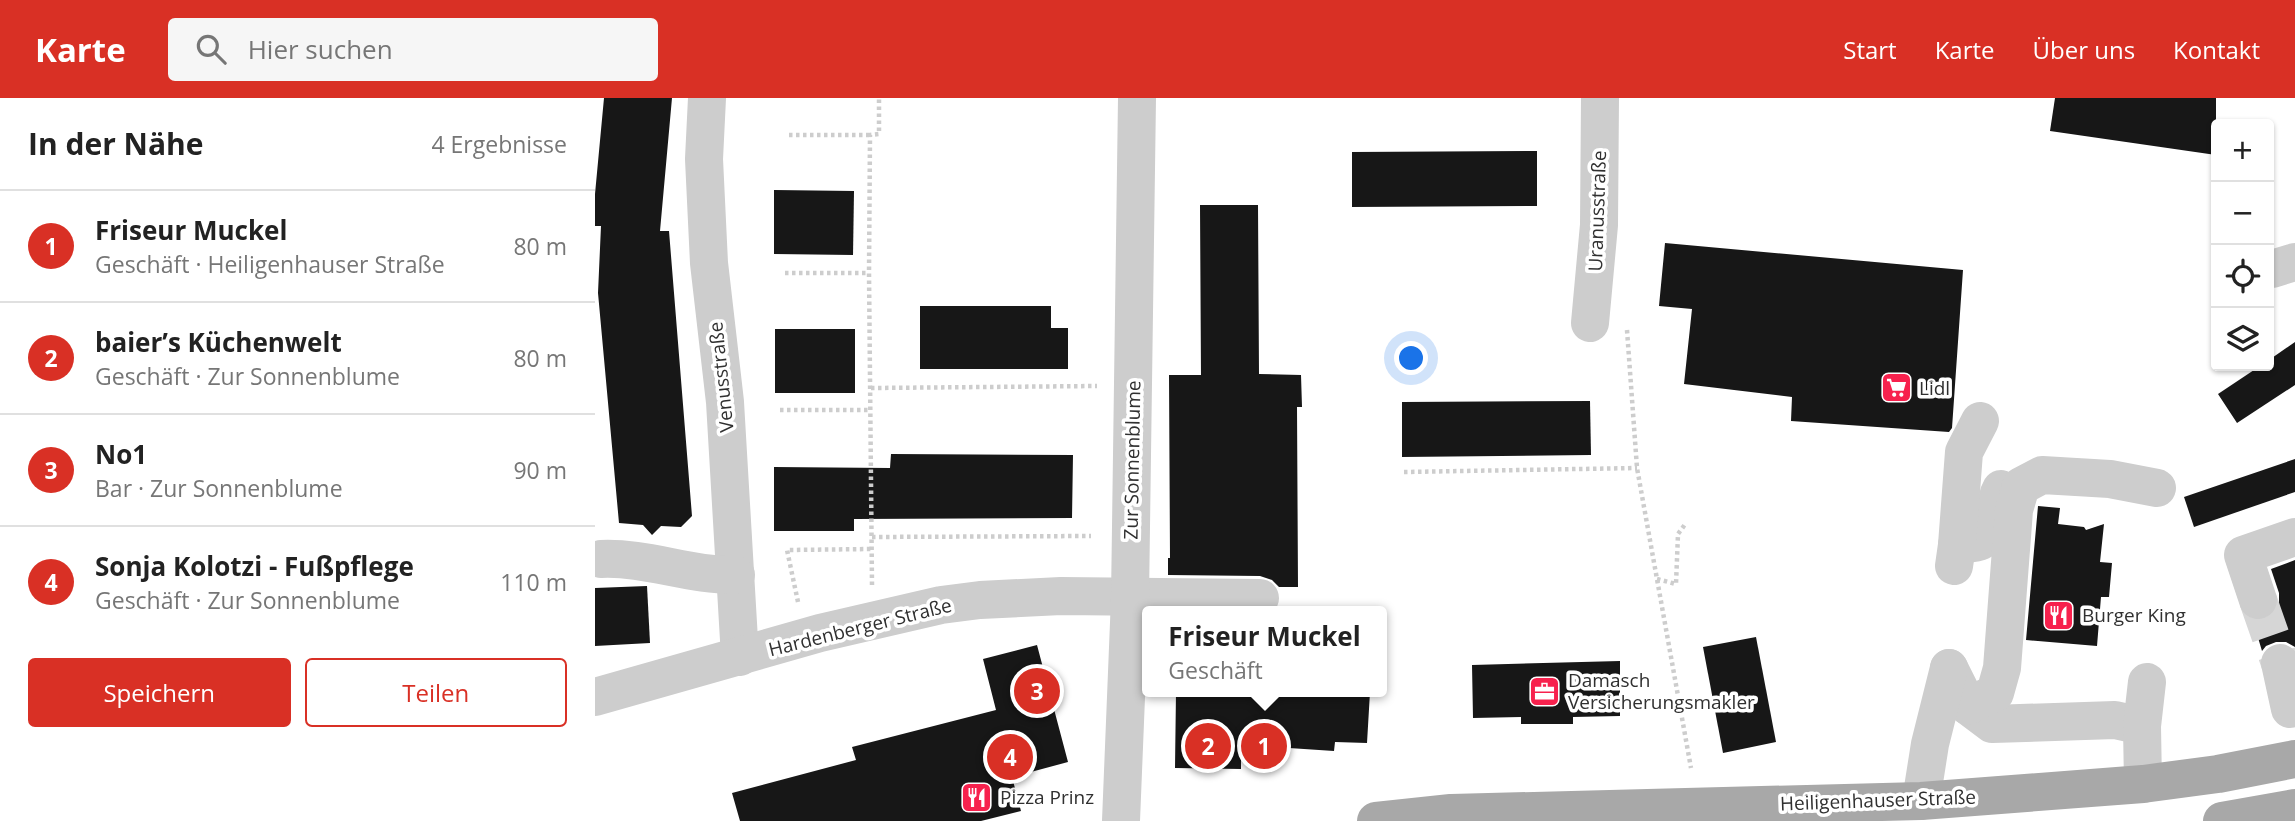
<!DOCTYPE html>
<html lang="de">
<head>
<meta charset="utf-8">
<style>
	:root { --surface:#fff; --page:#f6f6f6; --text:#222; --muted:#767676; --line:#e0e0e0; --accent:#d93025 }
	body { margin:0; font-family:"Open Sans",sans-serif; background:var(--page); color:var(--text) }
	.controls { position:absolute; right:21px; top:21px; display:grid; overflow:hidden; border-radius:7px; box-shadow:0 2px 5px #0004 }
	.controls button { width:63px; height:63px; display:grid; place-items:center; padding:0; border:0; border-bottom:2px solid var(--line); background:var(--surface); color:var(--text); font:35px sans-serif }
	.you { position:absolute; left:817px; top:261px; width:24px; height:24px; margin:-18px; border:5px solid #fff; border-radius:50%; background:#1a73e8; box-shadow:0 0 0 10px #1a73e833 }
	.badge { display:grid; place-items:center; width:46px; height:46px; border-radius:50%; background:var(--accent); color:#fff; font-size:23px; font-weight:700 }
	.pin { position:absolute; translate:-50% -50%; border:4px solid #fff; box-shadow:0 2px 7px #0006 }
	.popup { position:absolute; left:547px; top:508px; width:245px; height:91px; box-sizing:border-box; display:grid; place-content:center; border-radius:7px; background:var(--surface); filter:drop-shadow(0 2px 5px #0005); font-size:23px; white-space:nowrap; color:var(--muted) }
	.popup b { font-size:26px; color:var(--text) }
	.popup::after { content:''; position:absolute; left:50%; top:100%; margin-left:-14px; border:14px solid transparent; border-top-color:var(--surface) }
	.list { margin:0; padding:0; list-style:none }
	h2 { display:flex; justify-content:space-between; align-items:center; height:91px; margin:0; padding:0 28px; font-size:30px }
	h2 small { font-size:23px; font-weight:400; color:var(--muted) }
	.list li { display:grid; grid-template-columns:46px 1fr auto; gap:21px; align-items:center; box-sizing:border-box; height:112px; padding:0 28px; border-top:2px solid var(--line) }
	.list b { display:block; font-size:26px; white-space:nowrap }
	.list p { margin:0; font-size:23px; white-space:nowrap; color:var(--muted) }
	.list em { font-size:23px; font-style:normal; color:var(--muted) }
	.actions { display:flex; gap:14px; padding:21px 28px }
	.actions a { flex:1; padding:16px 0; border:2px solid var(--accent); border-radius:7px; text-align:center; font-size:24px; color:var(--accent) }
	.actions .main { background:var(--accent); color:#fff }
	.icon { flex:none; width:38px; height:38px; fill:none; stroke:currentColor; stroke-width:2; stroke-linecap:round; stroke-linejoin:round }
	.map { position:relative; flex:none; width:1700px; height:723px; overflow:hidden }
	header { display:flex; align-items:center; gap:42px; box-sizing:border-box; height:98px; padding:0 35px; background:var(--accent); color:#fff }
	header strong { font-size:33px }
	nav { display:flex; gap:38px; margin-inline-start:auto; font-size:24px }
	.search { width:490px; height:63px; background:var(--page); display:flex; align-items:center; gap:18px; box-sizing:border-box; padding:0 24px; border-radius:7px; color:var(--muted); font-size:26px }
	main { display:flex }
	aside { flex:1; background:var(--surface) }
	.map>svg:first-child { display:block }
	.building { fill:#171717 }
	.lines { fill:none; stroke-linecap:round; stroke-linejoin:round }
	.minor-tunnel { stroke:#d6d6d6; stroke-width:38; stroke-dasharray:38 19; stroke-linecap:butt }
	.path { stroke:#cdcdcd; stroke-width:4.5; stroke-dasharray:3.5 3.5; stroke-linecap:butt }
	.minor { stroke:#cdcdcd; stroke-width:38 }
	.major { stroke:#a8a8a8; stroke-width:38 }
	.labels { text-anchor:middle; stroke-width:7; stroke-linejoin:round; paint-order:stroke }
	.street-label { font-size:19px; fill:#303030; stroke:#fff }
	.poi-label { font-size:19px; fill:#303030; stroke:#fff; text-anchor:start }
</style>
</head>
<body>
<header>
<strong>Karte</strong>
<div class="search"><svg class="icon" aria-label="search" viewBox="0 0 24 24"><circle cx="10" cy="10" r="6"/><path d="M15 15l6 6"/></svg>Hier suchen</div>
<nav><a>Start</a><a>Karte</a><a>Über uns</a><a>Kontakt</a></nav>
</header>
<main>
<aside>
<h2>In der Nähe<small>4 Ergebnisse</small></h2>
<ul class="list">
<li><span class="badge">1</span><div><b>Friseur Muckel</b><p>Geschäft · Heiligenhauser Straße</p></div><em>80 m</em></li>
<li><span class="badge">2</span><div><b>baier’s Küchenwelt</b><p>Geschäft · Zur Sonnenblume</p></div><em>80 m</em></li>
<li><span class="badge">3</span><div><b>No1</b><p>Bar · Zur Sonnenblume</p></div><em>90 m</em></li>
<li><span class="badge">4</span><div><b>Sonja Kolotzi - Fußpflege</b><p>Geschäft · Zur Sonnenblume</p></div><em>110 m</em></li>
</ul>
<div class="actions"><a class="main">Speichern</a><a>Teilen</a></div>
</aside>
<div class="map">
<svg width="1700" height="723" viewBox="0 0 1700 723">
	<rect width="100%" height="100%" fill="#fff"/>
	<g class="building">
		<path d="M 9,0 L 77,0 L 65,133 L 74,133 L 97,418 L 86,429 L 66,428 L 57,437 L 48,427 L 24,425 L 3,195 L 6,128 L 0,128 L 0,96 Z"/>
		<path d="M 1460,0 L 1621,0 L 1621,57 L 1455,33 Z"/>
		<path d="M 942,53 L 942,108 L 757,109 L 757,54 Z"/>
		<path d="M 179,92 L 259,93 L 258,157 L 179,156 Z"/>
		<path d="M 605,107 L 663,107 L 664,276 L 706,277 L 707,309 L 702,309 L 703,489 L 684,489 L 677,482 L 665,478 L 573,477 L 573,460 L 575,460 L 574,277 L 606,277 Z"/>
		<path d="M 1070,145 L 1368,172 L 1357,330 L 1354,334 L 1196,323 L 1197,299 L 1089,286 L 1097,211 L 1064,208 Z"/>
		<path d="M 325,208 L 456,208 L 456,230 L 473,230 L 473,271 L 325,271 Z"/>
		<rect x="180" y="231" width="80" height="64"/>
		<path d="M 1700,244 L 1700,287 L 1642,325 L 1623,296 L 1665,268 L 1674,268 L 1674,262 Z"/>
		<path d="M 995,303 L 996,357 L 807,359 L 807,304 Z"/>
		<path d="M 296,356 L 478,357 L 477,420 L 259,421 L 259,433 L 179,433 L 179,369 L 295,370 Z"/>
		<path d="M 1700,361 L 1700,394 L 1599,429 L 1589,399 Z"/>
		<path d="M 1443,408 L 1465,410 L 1463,426 L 1489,429 L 1491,432 L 1509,426 L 1505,464 L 1517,465 L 1514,499 L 1506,499 L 1502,548 L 1431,542 Z"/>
		<path d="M 1700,462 L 1700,549 L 1691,544 L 1681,544 L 1671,548 L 1667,553 L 1658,523 L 1671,522 L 1680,516 L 1684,507 L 1684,495 L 1676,471 Z"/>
		<path d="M 52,488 L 55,545 L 0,548 L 0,490 Z"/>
		<path d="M 1161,539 L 1181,644 L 1128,655 L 1108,549 Z"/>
		<path d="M 442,547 L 473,664 L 417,679 L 426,713 L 386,723 L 145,723 L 137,695 L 261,662 L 257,649 L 401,612 L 388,561 Z"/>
		<path d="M 1025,563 L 1025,618 L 978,619 L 978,626 L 926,626 L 926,619 L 878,620 L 877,567 Z"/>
		<path d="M 581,594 L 775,594 L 772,645 L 740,644 L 739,653 L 694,650 L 694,657 L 646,657 L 646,671 L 580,670 Z"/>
	</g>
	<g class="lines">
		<path class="minor-tunnel" d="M 1663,502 L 1685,565"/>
		<g class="path">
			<path d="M 194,37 L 275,37"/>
			<path d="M 190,175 L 274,175"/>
			<path d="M 1032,232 L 1042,370 L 1096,670"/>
			<path d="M 276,290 L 502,288"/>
			<path d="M 185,312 L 276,312"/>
			<path d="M 809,374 L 1042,370"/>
			<path d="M 277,439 L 496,438"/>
			<path d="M 1062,481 L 1081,486 L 1083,436 L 1091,425"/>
			<path d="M 277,487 L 274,175 L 275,37 L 284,36 L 284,0"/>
			<path d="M 203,504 L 192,452 L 277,451"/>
		</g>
		<g class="minor">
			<path d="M 112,0 L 109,61 L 114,165 L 130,304 L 145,559"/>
			<path d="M 1677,171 L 1700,164"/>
			<path d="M 995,225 L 1004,127 L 1005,0"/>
			<path d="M 1362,447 C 1369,446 1380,446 1386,443 C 1406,434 1397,406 1406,391"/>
			<path d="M 6,461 C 52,459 95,478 141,477"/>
			<path d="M 1359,468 L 1362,447 L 1369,354 L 1385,323"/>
			<path d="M 1663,502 L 1648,457 L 1700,439"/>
			<path d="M 1685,565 L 1695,611 L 1700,609"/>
			<path d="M 1354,570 L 1373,608 L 1397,626 L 1520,622 L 1547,628"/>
			<path d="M 0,599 L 225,535 L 346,507 L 385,502 L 466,498 L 665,500"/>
			<path d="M 1373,608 L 1400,595 L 1407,570 L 1419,412 L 1426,388 L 1447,377 L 1515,381 L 1562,390"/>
			<path d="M 1548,686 L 1547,628 L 1552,584"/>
			<path d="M 1326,703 L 1335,646 L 1354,570"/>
			<path d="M 526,723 L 535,500 L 542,0"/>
		</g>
		<g class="major">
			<path d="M 781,723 L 856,715 L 1326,703 L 1548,686 L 1623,676 L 1700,661"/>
			<path d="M 1627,723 L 1700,710"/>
		</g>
	</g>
	<defs>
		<symbol id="supermarket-square" viewBox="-11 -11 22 22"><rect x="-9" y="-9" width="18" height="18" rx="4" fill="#f7214d" stroke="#fff"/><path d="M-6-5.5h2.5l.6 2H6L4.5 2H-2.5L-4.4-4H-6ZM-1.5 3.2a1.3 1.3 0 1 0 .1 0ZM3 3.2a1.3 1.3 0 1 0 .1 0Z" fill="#fff"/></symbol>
		<symbol id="restaurant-square" viewBox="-11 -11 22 22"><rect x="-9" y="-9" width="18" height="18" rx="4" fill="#f7214d" stroke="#fff"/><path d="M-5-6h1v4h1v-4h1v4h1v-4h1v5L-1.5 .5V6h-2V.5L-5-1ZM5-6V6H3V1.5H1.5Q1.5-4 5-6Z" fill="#fff"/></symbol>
		<symbol id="office-square" viewBox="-11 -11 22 22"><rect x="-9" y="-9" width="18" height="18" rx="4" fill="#f7214d" stroke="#fff"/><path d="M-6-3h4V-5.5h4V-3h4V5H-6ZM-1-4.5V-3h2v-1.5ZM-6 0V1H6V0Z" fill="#fff"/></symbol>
	</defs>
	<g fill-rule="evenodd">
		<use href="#supermarket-square" x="1284" y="272" width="35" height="35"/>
		<use href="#restaurant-square" x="1446" y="500" width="35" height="35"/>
		<use href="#office-square" x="932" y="576" width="35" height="35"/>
		<use href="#restaurant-square" x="364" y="682" width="35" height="35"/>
	</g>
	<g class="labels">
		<g class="street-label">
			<text transform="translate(1002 113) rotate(-88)" y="7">Uranusstraße</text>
			<text transform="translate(126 279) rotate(-96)" y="7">Venusstraße</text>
			<text transform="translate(537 362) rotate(-89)" y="7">Zur Sonnenblume</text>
			<text transform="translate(265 529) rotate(-14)" y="7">Hardenberger Straße</text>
			<text transform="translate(1283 702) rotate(-2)" y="7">Heiligenhauser Straße</text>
		</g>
		<g class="poi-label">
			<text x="1324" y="297">Lidl</text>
			<text x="1487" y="524">Burger King</text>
			<text x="973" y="589">Damasch<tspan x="973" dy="22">Versicherungsmakler</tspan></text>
			<text x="405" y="706">Pizza Prinz</text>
		</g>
	</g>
</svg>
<div class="controls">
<button>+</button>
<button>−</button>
<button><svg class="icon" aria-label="locate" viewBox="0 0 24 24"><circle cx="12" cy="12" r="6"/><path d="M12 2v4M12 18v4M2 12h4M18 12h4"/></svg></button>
<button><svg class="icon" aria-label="layers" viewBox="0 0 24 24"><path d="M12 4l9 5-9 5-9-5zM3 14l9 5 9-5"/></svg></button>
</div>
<div class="you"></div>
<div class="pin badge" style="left:669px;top:648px">1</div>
<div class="popup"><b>Friseur Muckel</b>Geschäft</div>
<div class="pin badge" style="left:613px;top:648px">2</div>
<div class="pin badge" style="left:442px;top:593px">3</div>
<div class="pin badge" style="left:415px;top:659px">4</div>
</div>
</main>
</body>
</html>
